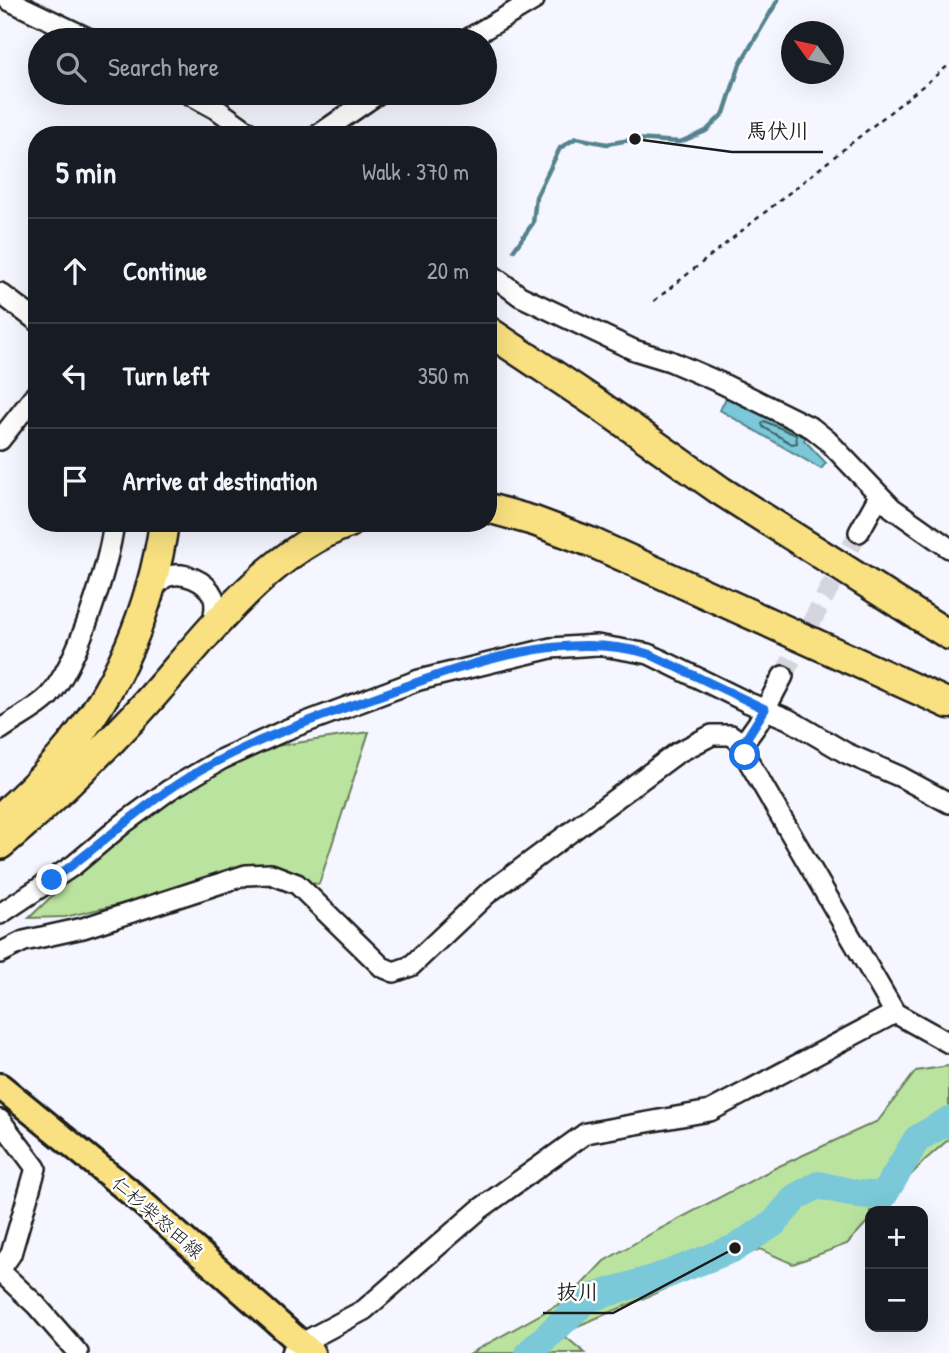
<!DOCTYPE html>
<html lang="en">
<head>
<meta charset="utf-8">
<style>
	:root { --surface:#171b24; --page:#20242c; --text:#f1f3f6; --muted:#9ea1a6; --line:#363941 }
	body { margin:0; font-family:"Patrick Hand","Klee One",sans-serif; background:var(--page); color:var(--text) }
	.controls { position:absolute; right:21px; bottom:21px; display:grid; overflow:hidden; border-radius:14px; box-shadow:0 7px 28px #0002 }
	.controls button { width:63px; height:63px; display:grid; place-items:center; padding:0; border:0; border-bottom:2px solid var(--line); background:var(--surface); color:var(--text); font:35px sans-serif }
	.compass { position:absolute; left:781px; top:21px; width:63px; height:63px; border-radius:50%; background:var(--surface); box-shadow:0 7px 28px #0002; rotate:303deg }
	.stop { position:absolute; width:21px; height:21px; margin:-16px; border:5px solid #1a73e8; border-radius:50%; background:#fff }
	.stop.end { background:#1a73e8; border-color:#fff; box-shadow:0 2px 7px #0008 }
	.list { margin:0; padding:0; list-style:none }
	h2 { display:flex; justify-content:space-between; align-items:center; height:91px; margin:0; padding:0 28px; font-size:30px }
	h2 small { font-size:23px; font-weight:400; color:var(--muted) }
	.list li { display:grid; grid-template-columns:46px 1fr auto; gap:21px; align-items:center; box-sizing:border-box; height:105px; padding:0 28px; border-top:2px solid var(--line) }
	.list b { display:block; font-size:26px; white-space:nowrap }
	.list em { font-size:23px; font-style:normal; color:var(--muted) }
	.icon { flex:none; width:38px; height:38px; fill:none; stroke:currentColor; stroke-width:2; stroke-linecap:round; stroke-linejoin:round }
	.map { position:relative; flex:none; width:949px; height:1353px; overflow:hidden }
	.search { position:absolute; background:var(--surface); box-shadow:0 7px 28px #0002; left:28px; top:28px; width:469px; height:77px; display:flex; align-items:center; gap:18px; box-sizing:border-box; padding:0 24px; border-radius:38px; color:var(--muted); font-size:26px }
	.panel { position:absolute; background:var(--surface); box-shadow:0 7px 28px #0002; left:28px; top:126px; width:469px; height:406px; border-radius:28px }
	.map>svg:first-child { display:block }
	.green { fill:#bae39f; stroke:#6b805e; stroke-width:2 }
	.water { fill:#7ac8d8; stroke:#54838d; stroke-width:2 }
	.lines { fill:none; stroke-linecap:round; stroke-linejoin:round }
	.shore { stroke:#426167; stroke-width:2 }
	.stream { stroke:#54838d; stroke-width:4.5 }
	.river { stroke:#7ac8d8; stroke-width:28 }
	.minor-tunnel { stroke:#d4d5dd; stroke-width:19; stroke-dasharray:19 10; stroke-linecap:butt }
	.minor-casing { stroke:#1c1c1c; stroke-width:24 }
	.major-casing { stroke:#1c1c1c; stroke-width:30 }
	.highway-casing { stroke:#1c1c1c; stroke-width:33 }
	.path { stroke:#1c1c1c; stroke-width:2.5; stroke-dasharray:5 5; stroke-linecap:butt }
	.minor { stroke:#fff; stroke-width:19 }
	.major { stroke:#f9e181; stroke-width:24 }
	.highway { stroke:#f9e181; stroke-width:28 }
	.route { stroke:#1a73e8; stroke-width:9 }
	.labels { text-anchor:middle; stroke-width:5; stroke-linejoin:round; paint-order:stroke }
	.street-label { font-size:19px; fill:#1c1c1c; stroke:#fff }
	.leader { fill:none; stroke:#1c1c1c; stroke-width:2.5 }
	.callout-dot { fill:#1c1c1c; stroke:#fff; stroke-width:2.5 }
	.callout-label { font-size:21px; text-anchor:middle; font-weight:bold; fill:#1c1c1c; stroke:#fff; stroke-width:5; stroke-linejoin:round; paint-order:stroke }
</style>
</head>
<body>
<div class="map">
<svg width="949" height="1353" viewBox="0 0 949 1353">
	<rect width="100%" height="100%" fill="#f5f6ff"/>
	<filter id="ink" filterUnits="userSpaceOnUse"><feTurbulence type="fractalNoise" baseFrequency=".0143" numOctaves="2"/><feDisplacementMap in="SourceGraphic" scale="14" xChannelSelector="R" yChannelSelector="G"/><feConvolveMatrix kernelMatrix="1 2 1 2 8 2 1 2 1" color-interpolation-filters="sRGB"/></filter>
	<g filter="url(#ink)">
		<g class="green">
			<path d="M 369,732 L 319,884 L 246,875 L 65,917 L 29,918 L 133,819 L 263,748 Z"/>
			<path d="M 949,1066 L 949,1139 L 925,1160 L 877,1211 L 870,1211 L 870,1219 L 847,1244 L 793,1264 L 760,1249 L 561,1333 L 585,1353 L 471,1353 L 568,1299 L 604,1261 L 654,1232 L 775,1168 L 878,1121 L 916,1071 Z"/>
		</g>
		<path class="water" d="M 728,394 L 808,433 L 804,440 L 826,463 L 821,469 L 720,410 Z"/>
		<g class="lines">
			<path class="shore" d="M 764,421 L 796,435 L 797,443 L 792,444 L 763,427 L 762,424 Z"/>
			<path class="stream" d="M 514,250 L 533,223 L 536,197 L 560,148 L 576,138 L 607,144 L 635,139 L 680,142 L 706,131 L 724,113 L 740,64 L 778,0"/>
			<path class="river" d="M 529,1353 L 587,1299 L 665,1275 L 735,1248 L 774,1223 L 796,1197 L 818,1185 L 858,1194 L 883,1196 L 917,1139 L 949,1120"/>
			<path class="minor-tunnel" d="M 783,676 L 859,532"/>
			<defs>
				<g id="minor">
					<path d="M 8,0 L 92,40"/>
					<path d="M 466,40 L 534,0"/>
					<path d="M 187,93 L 218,110 L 253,135"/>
					<path d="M 318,135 L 379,93"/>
					<path d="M 488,272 L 520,296 L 634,350 L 670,361 L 721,383 L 812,428 L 827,440 L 892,508 L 949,548"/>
					<path d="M 0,293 L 37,321"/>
					<path d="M 0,440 L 37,393"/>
					<path d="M 859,532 L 879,496"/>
					<path d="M 150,592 C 154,588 160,580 166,577 C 183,570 206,581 213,596 C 218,606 213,619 211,629"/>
					<path d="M 783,676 L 758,723 L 743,744 L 745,755 L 895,1013 L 949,1043"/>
					<path d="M 0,730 C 16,718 35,710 49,696 C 78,663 108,567 114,523"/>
					<path d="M 0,914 L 74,865 L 124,823 L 169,790 L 222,759 L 288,729 L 419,680 L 551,648 L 597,645 L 649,654 L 749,703 L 788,719 L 846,753 L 901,777 L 949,803"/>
					<path d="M 0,953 L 24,941 L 83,928 L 246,875 L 271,874 L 297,884 L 382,967 L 394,972 L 411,966 L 487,894 L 677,753 L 712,735 L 731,735 L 743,744"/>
					<path d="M 0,1120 L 36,1168 L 11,1254 L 0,1270"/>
					<path d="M 0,1271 L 36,1305 L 78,1353"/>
					<path d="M 291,1353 L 302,1343 L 364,1310 L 480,1209 L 586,1133 L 710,1111 L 895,1013"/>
				</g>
				<path id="major" d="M 0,1086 L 130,1192 L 312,1353"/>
				<g id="highway">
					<path d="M 488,331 L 599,405 L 721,491 L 949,635"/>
					<path d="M 488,508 L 534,521 L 593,543 L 949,704"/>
					<path d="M 0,818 C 21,799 42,779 61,757 C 117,692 152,608 164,523"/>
					<path d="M 0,845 C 47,806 90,763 132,719 C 194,653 261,554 349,523"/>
				</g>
			</defs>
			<use href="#minor" class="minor-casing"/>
			<use href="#major" class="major-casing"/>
			<use href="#highway" class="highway-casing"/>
			<path class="path" d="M 654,301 L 949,65"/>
			<use href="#minor" class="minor"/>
			<use href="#major" class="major"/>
			<use href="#highway" class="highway"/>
		</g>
	</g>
	<g class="lines" filter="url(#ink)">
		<path class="route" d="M 52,880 C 98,848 138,808 187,778 C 243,744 305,722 367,700 C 453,670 557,627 649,654 L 765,709 L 743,744 L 745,755"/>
	</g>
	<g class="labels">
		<g class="street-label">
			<text transform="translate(158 1217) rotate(41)" y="7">仁杉柴怒田線</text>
		</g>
	</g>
	<path class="leader" d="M635 139L732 152H823M735 1248L613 1313H543"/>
	<g class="callout-dot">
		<circle cx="635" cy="139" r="7"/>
		<circle cx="735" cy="1248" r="7"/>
	</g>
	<g class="callout-label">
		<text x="778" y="138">馬伏川</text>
		<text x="578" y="1299">抜川</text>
	</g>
</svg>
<div class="controls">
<button>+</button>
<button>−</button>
</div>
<svg class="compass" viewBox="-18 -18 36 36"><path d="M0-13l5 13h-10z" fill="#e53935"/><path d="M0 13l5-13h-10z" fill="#9ea1a6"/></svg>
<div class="stop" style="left:745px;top:755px"></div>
<div class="stop end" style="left:52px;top:880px"></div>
<div class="search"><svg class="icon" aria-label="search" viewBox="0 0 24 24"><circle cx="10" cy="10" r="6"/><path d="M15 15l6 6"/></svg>Search here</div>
<section class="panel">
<h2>5 min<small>Walk · 370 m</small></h2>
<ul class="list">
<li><svg class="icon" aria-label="ahead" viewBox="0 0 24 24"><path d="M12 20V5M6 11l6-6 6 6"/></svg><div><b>Continue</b></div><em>20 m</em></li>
<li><svg class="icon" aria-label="left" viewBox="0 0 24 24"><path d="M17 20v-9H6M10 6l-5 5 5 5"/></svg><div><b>Turn left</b></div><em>350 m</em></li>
<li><svg class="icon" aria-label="arrive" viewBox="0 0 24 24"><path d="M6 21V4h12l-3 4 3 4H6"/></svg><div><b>Arrive at destination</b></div></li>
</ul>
</section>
</div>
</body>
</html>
